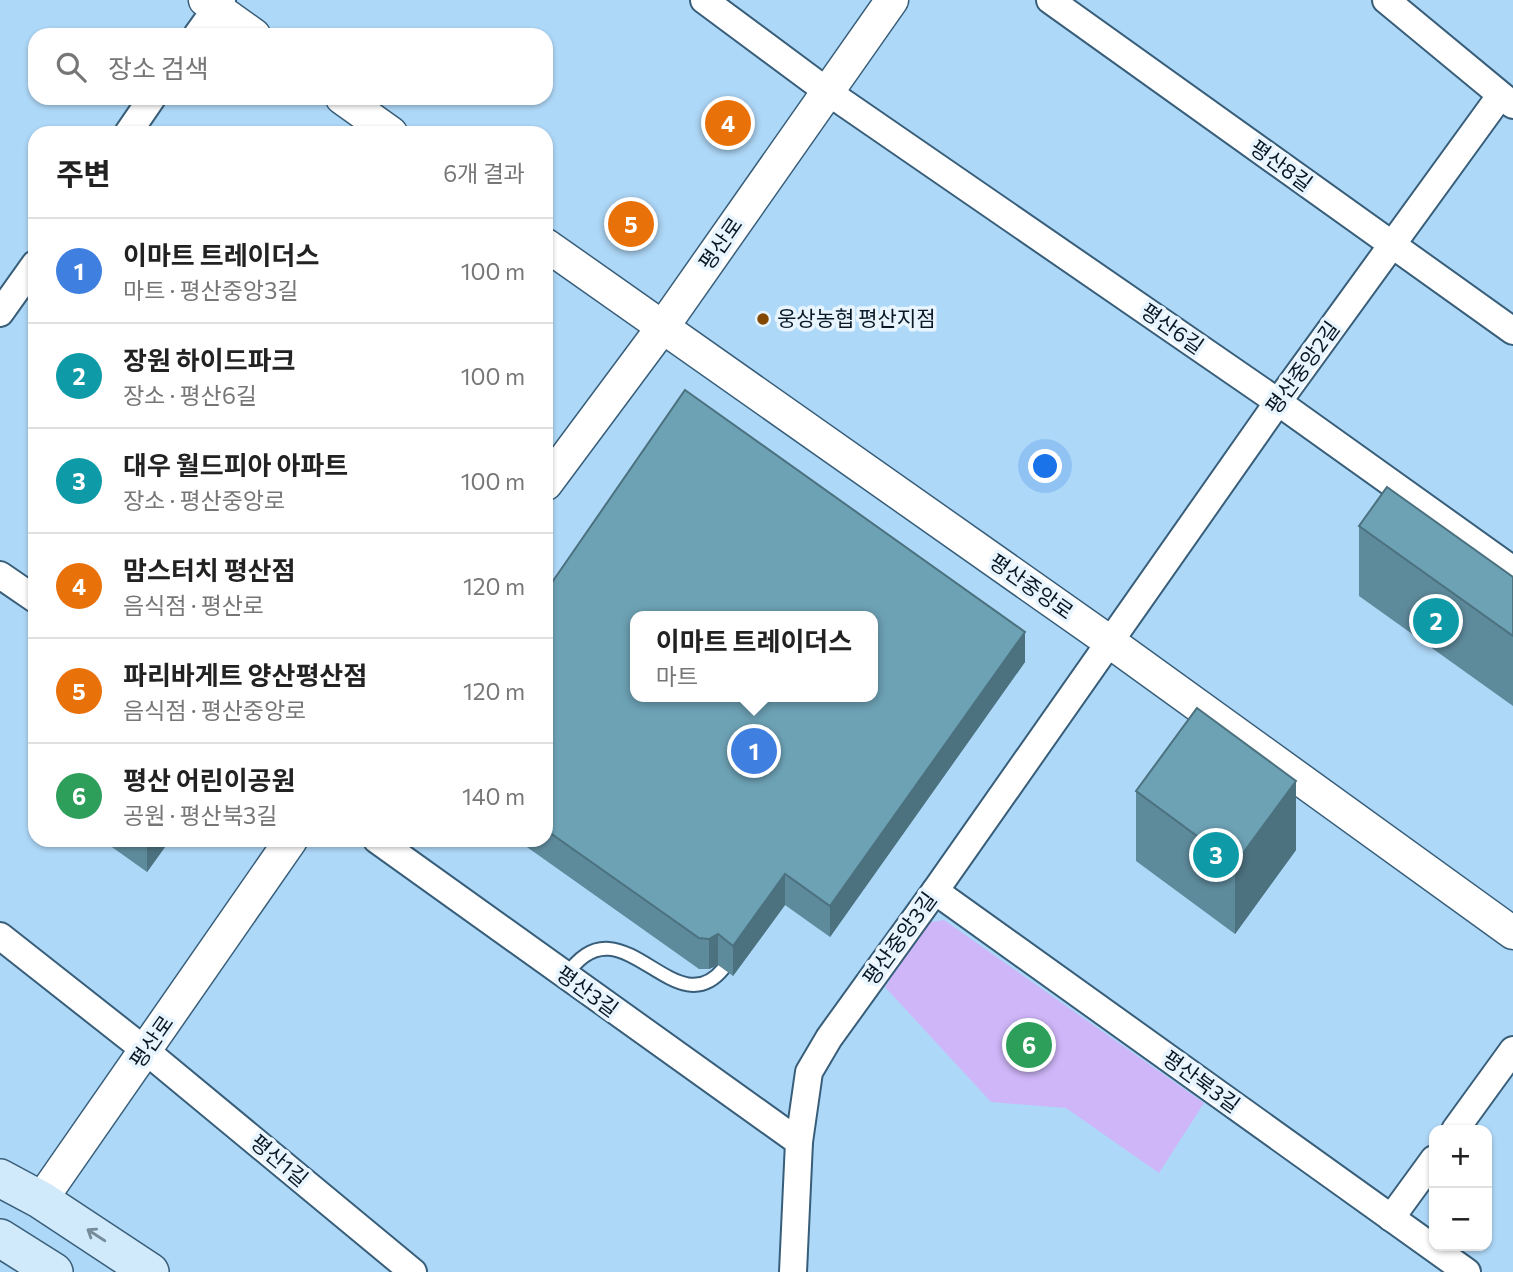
<!DOCTYPE html>
<html lang="ko">
<head>
<meta charset="utf-8">
<style>
	:root { --surface:#fff; --page:#f6f6f6; --text:#222; --muted:#767676; --line:#e0e0e0; --accent:#d93025 }
	body { margin:0; font-family:Commissioner,"Noto Sans KR",sans-serif; background:var(--page); color:var(--text) }
	.controls { position:absolute; right:21px; bottom:21px; display:grid; overflow:hidden; border-radius:14px; box-shadow:0 2px 5px #0004 }
	.controls button { width:63px; height:63px; display:grid; place-items:center; padding:0; border:0; border-bottom:2px solid var(--line); background:var(--surface); color:var(--text); font:35px sans-serif }
	.you { position:absolute; left:1046px; top:467px; width:24px; height:24px; margin:-18px; border:5px solid #fff; border-radius:50%; background:#1a73e8; box-shadow:0 0 0 10px #1a73e833 }
	.badge { display:grid; place-items:center; width:46px; height:46px; border-radius:50%; background:var(--accent); color:#fff; font-size:23px; font-weight:700 }
	.pin { position:absolute; translate:-50% -50%; border:4px solid #fff; box-shadow:0 2px 7px #0006 }
	.popup { position:absolute; left:630px; top:611px; width:248px; height:91px; box-sizing:border-box; display:grid; place-content:center; border-radius:14px; background:var(--surface); filter:drop-shadow(0 2px 5px #0005); font-size:23px; white-space:nowrap; color:var(--muted) }
	.popup b { font-size:26px; color:var(--text) }
	.popup::after { content:''; position:absolute; left:50%; top:100%; margin-left:-14px; border:14px solid transparent; border-top-color:var(--surface) }
	.list { margin:0; padding:0; list-style:none }
	h2 { display:flex; justify-content:space-between; align-items:center; height:91px; margin:0; padding:0 28px; font-size:30px }
	h2 small { font-size:23px; font-weight:400; color:var(--muted) }
	.list li { display:grid; grid-template-columns:46px 1fr auto; gap:21px; align-items:center; box-sizing:border-box; height:105px; padding:0 28px; border-top:2px solid var(--line) }
	.list b { display:block; font-size:26px; white-space:nowrap }
	.list p { margin:0; font-size:23px; white-space:nowrap; color:var(--muted) }
	.list em { font-size:23px; font-style:normal; color:var(--muted) }
	.icon { flex:none; width:38px; height:38px; fill:none; stroke:currentColor; stroke-width:2; stroke-linecap:round; stroke-linejoin:round }
	.map { position:relative; flex:none; width:1513px; height:1272px; overflow:hidden }
	.search { position:absolute; background:var(--surface); box-shadow:0 2px 5px #0004; left:28px; top:28px; width:525px; height:77px; display:flex; align-items:center; gap:18px; box-sizing:border-box; padding:0 24px; border-radius:21px; color:var(--muted); font-size:26px }
	.panel { position:absolute; background:var(--surface); box-shadow:0 2px 5px #0004; left:28px; top:126px; width:525px; height:721px; border-radius:21px }
	.map>svg:first-child { display:block }
	.green { fill:#cfb6f9 }
	.lines { fill:none; stroke-linecap:round; stroke-linejoin:round }
	.service-casing { stroke:#385e79; stroke-width:16 }
	.minor-casing { stroke:#385e79; stroke-width:30 }
	.tertiary-casing { stroke:#385e79; stroke-width:35 }
	.secondary-casing { stroke:#385e79; stroke-width:40 }
	.service { stroke:#fff; stroke-width:12 }
	.minor { stroke:#fff; stroke-width:26 }
	.tertiary { stroke:#fff; stroke-width:32 }
	.secondary { stroke:#d1eafb; stroke-width:37 }
	.wall { fill:#5e8b9c }
	.shaded-wall { fill:#4c717f }
	.building { fill:#6da2b5; stroke:#4c717f; stroke-width:2; fill-rule:evenodd }
	.oneway { stroke:#778c9a }
	.poi-dot { fill:#844901; stroke:#e8f5ff; stroke-width:2.5 }
	.labels { text-anchor:middle; stroke-width:7; stroke-linejoin:round; paint-order:stroke }
	.street-label { font-size:21px; fill:#091824; stroke:#e8f5ff }
	.poi-label { font-size:21px; fill:#091824; stroke:#e8f5ff; text-anchor:start }
</style>
</head>
<body>
<div class="map">
<svg width="1513" height="1272" viewBox="0 0 1513 1272">
	<rect width="100%" height="100%" fill="#aed8f8"/>
	<path class="green" d="M 944,920 L 1204,1103 L 1159,1173 L 1066,1108 L 991,1102 L 885,987 L 926,923 Z"/>
	<g class="lines">
		<defs>
			<path id="service" d="M 566,976 C 620,894 674,1029 723,969"/>
			<g id="minor">
				<path d="M 704,0 L 828,92 L 1278,402 L 1513,570"/>
				<path d="M 1050,0 L 1513,331"/>
				<path d="M 1386,0 L 1513,105"/>
				<path d="M 197,35 L 222,0"/>
				<path d="M 128,133 L 152,98"/>
				<path d="M 0,313 L 35,264"/>
				<path d="M 0,575 L 35,599"/>
				<path d="M 377,840 L 799,1142"/>
				<path d="M 935,891 L 1467,1272"/>
				<path d="M 0,936 L 146,1051 L 413,1272"/>
				<path d="M 1455,1130 L 1513,1050"/>
				<path d="M 1391,1218 L 1434,1159"/>
				<path d="M 793,1272 L 799,1142 L 809,1072 L 829,1038 L 935,891 L 1278,402 L 1500,96"/>
			</g>
			<g id="tertiary">
				<path d="M 205,0 L 254,35"/>
				<path d="M 342,98 L 391,133"/>
				<path d="M 546,245 L 1110,642 L 1513,933"/>
				<path d="M 546,484 L 662,328 L 892,0"/>
				<path d="M 41,1200 L 291,840"/>
			</g>
			<g id="secondary">
				<path d="M 0,1178 L 41,1200 L 150,1272"/>
				<path d="M 0,1238 L 54,1272"/>
			</g>
		</defs>
		<use href="#service" class="service-casing"/>
		<use href="#minor" class="minor-casing"/>
		<use href="#tertiary" class="tertiary-casing"/>
		<use href="#secondary" class="secondary-casing"/>
		<use href="#service" class="service"/>
		<use href="#minor" class="minor"/>
		<use href="#tertiary" class="tertiary"/>
		<use href="#secondary" class="secondary"/>
	</g>
	<g class="wall">
		<path d="M 1359,526 L 1513,577 L 1513,706 L 1359,596 Z"/>
		<path d="M 546,591 L 1025,662 L 830,937 L 785,905 L 733,976 L 718,965 L 709,969 L 699,969 L 517,840 L 546,840 Z"/>
		<path d="M 1136,791 L 1296,850 L 1235,934 L 1136,861 Z"/>
		<path d="M 102,840 L 170,840 L 147,872 Z"/>
	</g>
	<g class="shaded-wall">
		<path d="M 1025,632 L 1025,662 L 830,937 L 830,906 Z"/>
		<path d="M 1296,781 L 1296,850 L 1235,934 L 1235,864 Z"/>
		<path d="M 147,840 L 170,840 L 147,872 Z"/>
		<path d="M 785,874 L 785,905 L 733,976 L 733,946 Z"/>
		<path d="M 718,934 L 718,965 L 709,969 L 709,939 Z"/>
	</g>
	<g class="building">
		<path d="M 685,390 L 1025,632 L 830,906 L 785,874 L 733,946 L 718,934 L 709,939 L 699,938 L 546,830 L 546,591 ZM 635,616 L 873,616 L 873,697 L 635,697 Z"/>
		<path d="M 1387,487 L 1513,577 L 1513,636 L 1359,526 Z"/>
		<path d="M 1197,708 L 1296,781 L 1235,864 L 1136,791 Z"/>
	</g>
	<defs><path id="oneway-shaft" d="M-6 0H5M1.5-3L5.5 0L1.5 3" fill="none" stroke-width="1.6" stroke-linecap="round" stroke-linejoin="round" transform="scale(1.75)"/></defs>
	<use class="oneway" href="#oneway-shaft" transform="translate(96 1235) rotate(-147)"/>
	<circle class="poi-dot" cx="763" cy="319" r="7"/>
	<g class="labels">
		<g class="street-label">
			<text transform="translate(1281 166) rotate(36)" y="7">평산8길</text>
			<text transform="translate(721 244) rotate(-55)" y="7">평산로</text>
			<text transform="translate(1172 329) rotate(35)" y="7">평산6길</text>
			<text transform="translate(1303 368) rotate(-54)" y="7">평산중앙2길</text>
			<text transform="translate(1031 587) rotate(35)" y="7">평산중앙로</text>
			<text transform="translate(900 939) rotate(-54)" y="7">평산중앙3길</text>
			<text transform="translate(587 992) rotate(36)" y="7">평산3길</text>
			<text transform="translate(152 1042) rotate(-55)" y="7">평산로</text>
			<text transform="translate(1201 1082) rotate(36)" y="7">평산북3길</text>
			<text transform="translate(279 1161) rotate(40)" y="7">평산1길</text>
		</g>
		<g class="poi-label">
			<text x="777" y="326">웅상농협 평산지점</text>
		</g>
	</g>
</svg>
<div class="controls">
<button>+</button>
<button>−</button>
</div>
<div class="you"></div>
<div class="pin badge" style="left:754px;top:751px;background:#3f7fe0">1</div>
<div class="popup"><b>이마트 트레이더스</b>마트</div>
<div class="pin badge" style="left:1436px;top:621px;background:#0f9aa8">2</div>
<div class="pin badge" style="left:1216px;top:855px;background:#0f9aa8">3</div>
<div class="pin badge" style="left:728px;top:123px;background:#e8710a">4</div>
<div class="pin badge" style="left:631px;top:224px;background:#e8710a">5</div>
<div class="pin badge" style="left:1029px;top:1045px;background:#2e9e5b">6</div>
<div class="search"><svg class="icon" aria-label="search" viewBox="0 0 24 24"><circle cx="10" cy="10" r="6"/><path d="M15 15l6 6"/></svg>장소 검색</div>
<section class="panel">
<h2>주변<small>6개 결과</small></h2>
<ul class="list">
<li><span class="badge" style="background:#3f7fe0">1</span><div><b>이마트 트레이더스</b><p>마트 · 평산중앙3길</p></div><em>100 m</em></li>
<li><span class="badge" style="background:#0f9aa8">2</span><div><b>장원 하이드파크</b><p>장소 · 평산6길</p></div><em>100 m</em></li>
<li><span class="badge" style="background:#0f9aa8">3</span><div><b>대우 월드피아 아파트</b><p>장소 · 평산중앙로</p></div><em>100 m</em></li>
<li><span class="badge" style="background:#e8710a">4</span><div><b>맘스터치 평산점</b><p>음식점 · 평산로</p></div><em>120 m</em></li>
<li><span class="badge" style="background:#e8710a">5</span><div><b>파리바게트 양산평산점</b><p>음식점 · 평산중앙로</p></div><em>120 m</em></li>
<li><span class="badge" style="background:#2e9e5b">6</span><div><b>평산 어린이공원</b><p>공원 · 평산북3길</p></div><em>140 m</em></li>
</ul>
</section>
</div>
</body>
</html>
